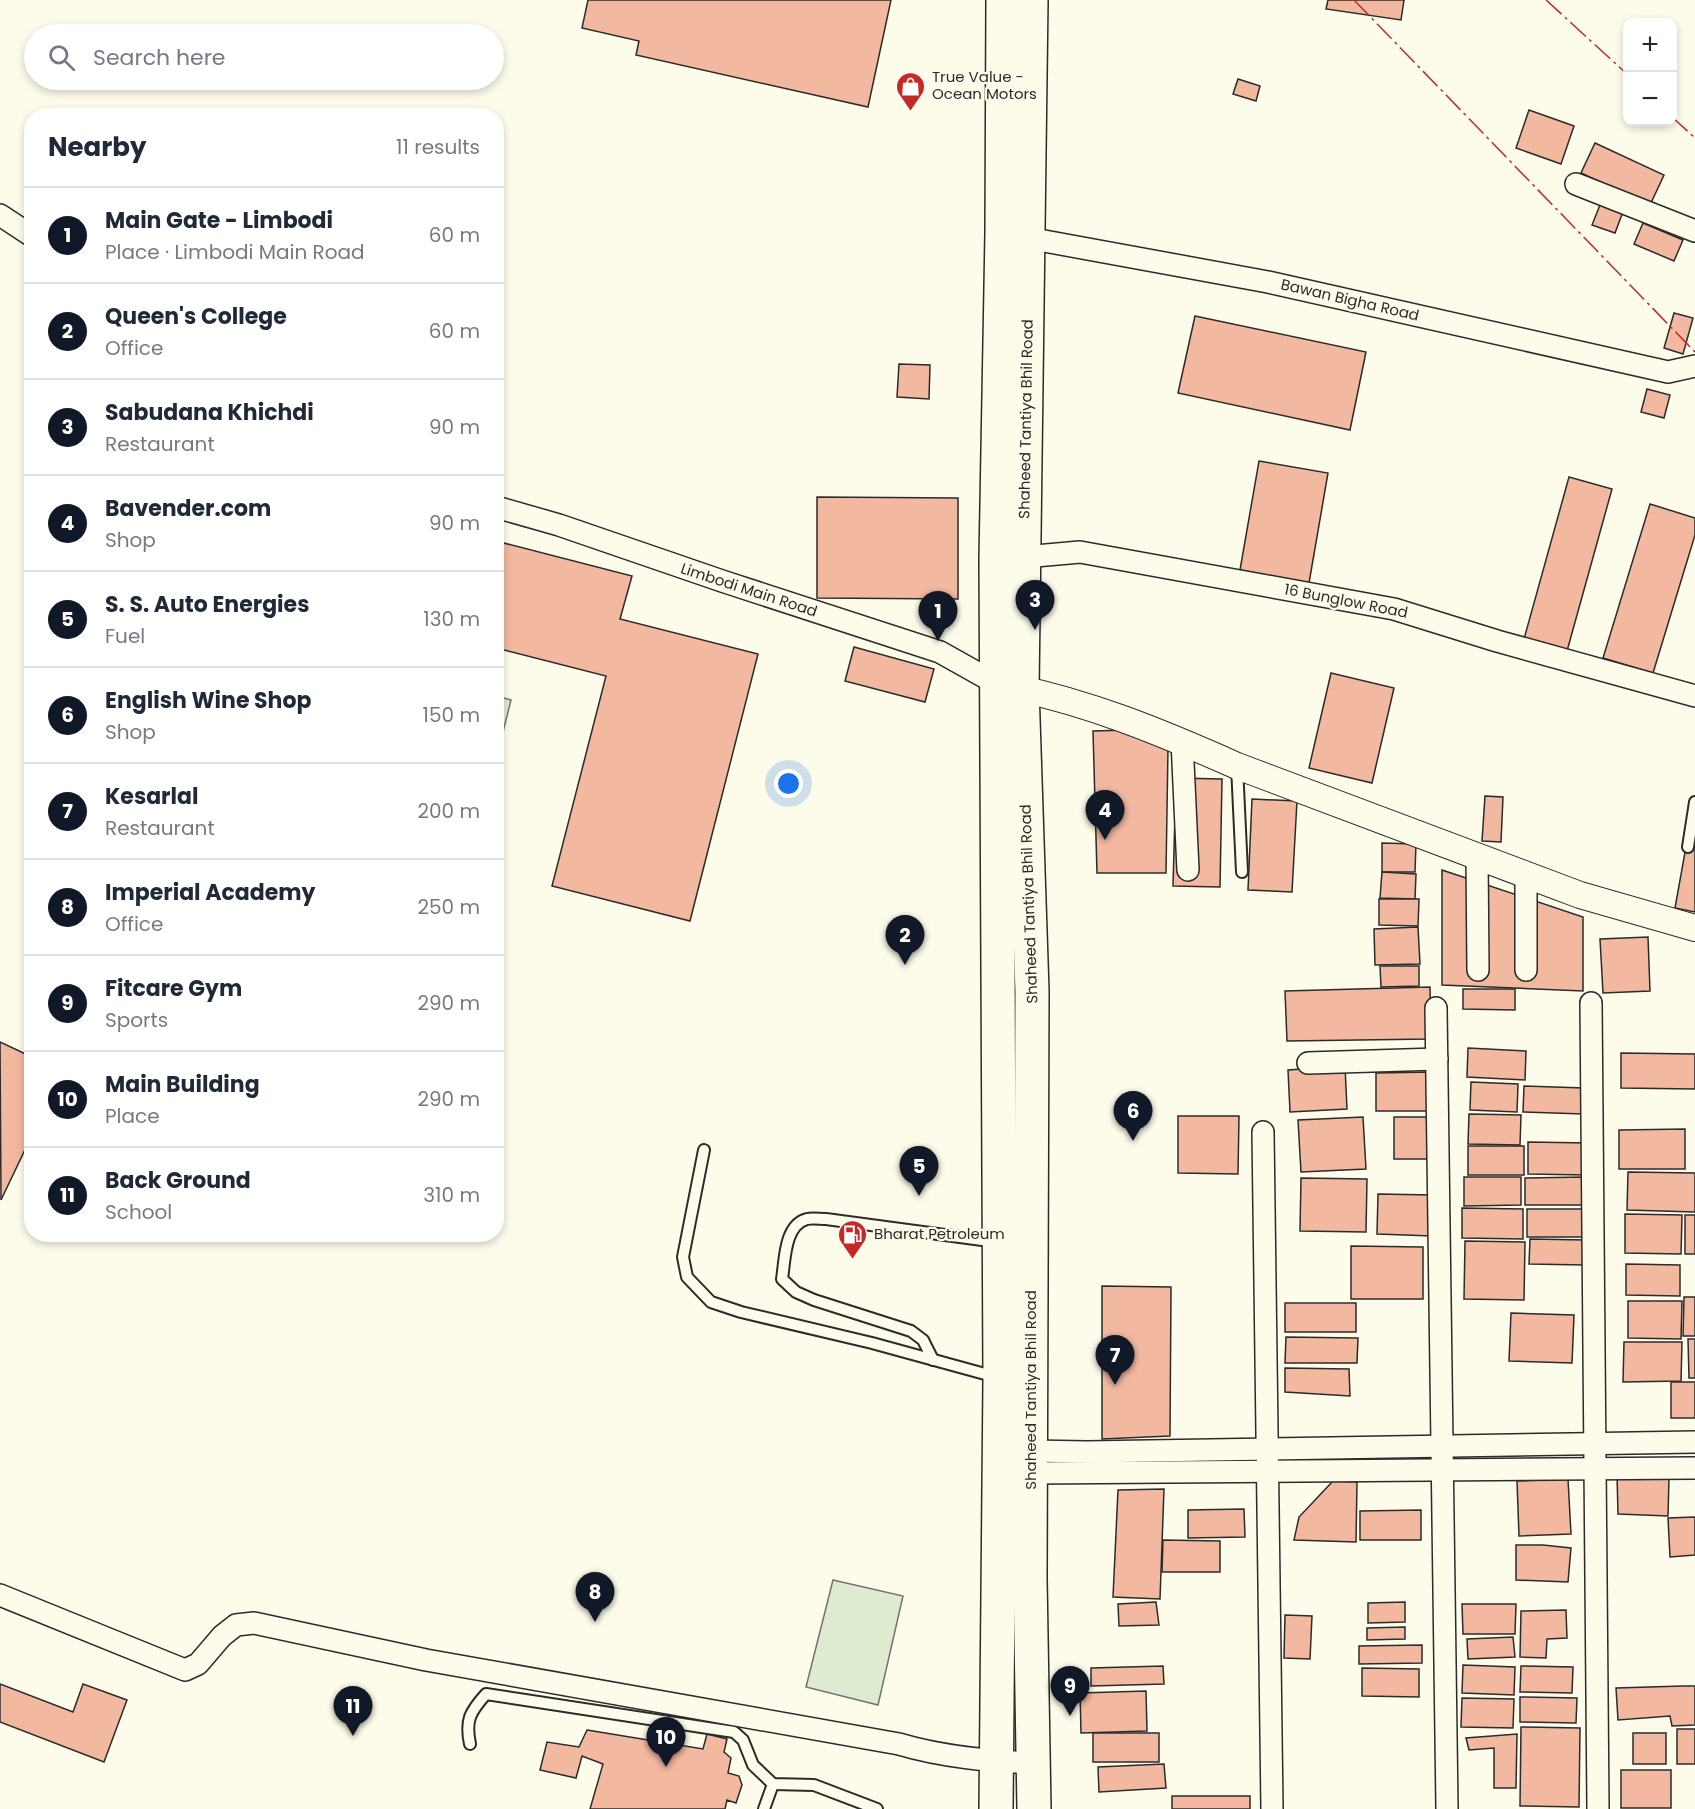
<!DOCTYPE html>
<html lang="en">
<head>
<meta charset="utf-8">
<style>
	:root { --surface:#fff; --page:#f6f6f7; --text:#1f2937; --muted:#747a83; --line:#e0e1e3; --accent:#111827 }
	body { margin:0; font-family:Poppins,sans-serif; background:var(--page); color:var(--text) }
	.controls { position:absolute; right:18px; top:18px; display:grid; overflow:hidden; border-radius:12px; box-shadow:0 3px 9px #0003 }
	.controls button { width:54px; height:54px; display:grid; place-items:center; padding:0; border:0; border-bottom:2px solid var(--line); background:var(--surface); color:var(--text); font:30px sans-serif }
	.you { position:absolute; left:789px; top:784px; width:21px; height:21px; margin:-15px; border:4px solid #fff; border-radius:50%; background:#1a73e8; box-shadow:0 0 0 9px #1a73e833 }
	.badge { display:grid; place-items:center; width:39px; height:39px; border-radius:50%; background:var(--accent); color:#fff; font-size:20px; font-weight:700 }
	.pin { position:absolute; translate:-50% -50px; filter:drop-shadow(0 2px 3px #0008) }
	.pin::after { content:''; position:absolute; top:32px; width:21px; height:18px; background:inherit; clip-path:polygon(0 0,100% 0,50% 100%) }
	.list { margin:0; padding:0; list-style:none }
	h2 { display:flex; justify-content:space-between; align-items:center; height:78px; margin:0; padding:0 24px; font-size:26px }
	h2 small { font-size:20px; font-weight:400; color:var(--muted) }
	.list li { display:grid; grid-template-columns:39px 1fr auto; gap:18px; align-items:center; box-sizing:border-box; height:96px; padding:0 24px; border-top:2px solid var(--line) }
	.list b { display:block; font-size:22px; white-space:nowrap }
	.list p { margin:0; font-size:20px; white-space:nowrap; color:var(--muted) }
	.list em { font-size:20px; font-style:normal; color:var(--muted) }
	.icon { flex:none; width:33px; height:33px; fill:none; stroke:currentColor; stroke-width:2; stroke-linecap:round; stroke-linejoin:round }
	.map { position:relative; flex:none; width:1695px; height:1809px; overflow:hidden }
	.search { position:absolute; background:var(--surface); box-shadow:0 3px 9px #0003; left:24px; top:24px; width:480px; height:66px; display:flex; align-items:center; gap:15px; box-sizing:border-box; padding:0 21px; border-radius:33px; color:var(--muted); font-size:22px }
	.panel { position:absolute; background:var(--surface); box-shadow:0 3px 9px #0003; left:24px; top:108px; width:480px; height:1134px; border-radius:24px }
	.map>svg:first-child { display:block }
	.green { fill:#deebd1; stroke:#74746e; stroke-width:1.5 }
	.building { fill:#f2b8a0; stroke:#2b2b2b; stroke-width:1.5 }
	.lines { fill:none; stroke-linecap:round; stroke-linejoin:round }
	.service-casing { stroke:#2b2b2b; stroke-width:14 }
	.minor-casing { stroke:#2b2b2b; stroke-width:24 }
	.tertiary-casing { stroke:#2b2b2b; stroke-width:28 }
	.primary-casing { stroke:#2b2b2b; stroke-width:36 }
	.service { stroke:#fdfbea; stroke-width:10 }
	.minor { stroke:#fdfbea; stroke-width:21 }
	.tertiary { stroke:#fdfbea; stroke-width:26 }
	.primary { stroke:#fdfbea; stroke-width:33 }
	.power { stroke:#c62828; stroke-width:1.5; stroke-dasharray:21 4.5 3 4.5; stroke-linecap:butt }
	.labels { text-anchor:middle; stroke-width:4.5; stroke-linejoin:round; paint-order:stroke }
	.poi-label { font-size:15px; fill:#2b2b2b; stroke:#fdfbea; text-anchor:start }
	.street-label { font-size:15px; fill:#2b2b2b; stroke:#fdfbea }
</style>
</head>
<body>
<div class="map">
<svg width="1695" height="1809" viewBox="0 0 1695 1809">
	<rect width="100%" height="100%" fill="#fdfbea"/>
	<g class="green">
		<path d="M 497,696 L 511,700 L 497,756 L 496,696 Z"/>
		<path d="M 833,1580 L 903,1596 L 878,1705 L 806,1687 Z"/>
	</g>
	<g class="building">
		<path d="M 588,0 L 891,0 L 868,107 L 636,55 L 639,41 L 582,28 Z"/>
		<path d="M 1328,0 L 1404,0 L 1401,20 L 1326,9 Z"/>
		<path d="M 1238,79 L 1260,86 L 1256,101 L 1233,94 Z"/>
		<path d="M 1529,110 L 1574,126 L 1561,164 L 1516,148 Z"/>
		<path d="M 1595,143 L 1664,175 L 1650,205 L 1581,173 Z"/>
		<path d="M 1602,200 L 1624,209 L 1615,233 L 1592,225 Z"/>
		<path d="M 1643,223 L 1683,240 L 1674,261 L 1634,244 Z"/>
		<path d="M 1674,313 L 1693,318 L 1683,354 L 1664,348 Z"/>
		<path d="M 1195,316 L 1366,352 L 1350,430 L 1178,393 Z"/>
		<path d="M 899,364 L 930,365 L 929,399 L 897,397 Z"/>
		<path d="M 1647,389 L 1670,395 L 1664,418 L 1641,412 Z"/>
		<path d="M 1259,461 L 1328,473 L 1309,583 L 1240,570 Z"/>
		<path d="M 1569,477 L 1612,489 L 1567,651 L 1524,639 Z"/>
		<path d="M 817,497 L 958,498 L 958,599 L 817,598 Z"/>
		<path d="M 1650,504 L 1695,518 L 1695,535 L 1653,673 L 1603,658 Z"/>
		<path d="M 496,541 L 632,576 L 620,619 L 758,654 L 690,921 L 552,886 L 606,676 L 496,648 Z"/>
		<path d="M 854,647 L 934,669 L 925,702 L 845,681 Z"/>
		<path d="M 1331,673 L 1394,688 L 1372,783 L 1309,768 Z"/>
		<path d="M 1129,730 L 1168,748 L 1166,873 L 1097,873 L 1093,731 Z"/>
		<path d="M 1176,778 L 1222,779 L 1220,887 L 1173,886 Z"/>
		<path d="M 1485,796 L 1503,797 L 1501,842 L 1482,841 Z"/>
		<path d="M 1252,799 L 1297,801 L 1292,892 L 1248,890 Z"/>
		<path d="M 1687,841 L 1695,842 L 1695,912 L 1675,908 Z"/>
		<path d="M 1382,843 L 1416,844 L 1415,872 L 1382,872 Z"/>
		<path d="M 1442,870 L 1583,917 L 1583,991 L 1442,985 Z"/>
		<path d="M 1382,872 L 1416,874 L 1415,899 L 1380,898 Z"/>
		<path d="M 1379,899 L 1419,899 L 1418,926 L 1379,925 Z"/>
		<path d="M 1418,927 L 1420,964 L 1375,965 L 1374,929 Z"/>
		<path d="M 1648,937 L 1650,991 L 1603,993 L 1600,939 Z"/>
		<path d="M 1380,966 L 1419,966 L 1419,986 L 1381,987 Z"/>
		<path d="M 1430,987 L 1431,1039 L 1287,1041 L 1285,991 Z"/>
		<path d="M 1463,989 L 1515,989 L 1515,1010 L 1463,1009 Z"/>
		<path d="M 0,1042 L 32,1057 L 32,1135 L 1,1200 Z"/>
		<path d="M 1468,1048 L 1526,1051 L 1525,1080 L 1467,1077 Z"/>
		<path d="M 1621,1053 L 1695,1054 L 1695,1089 L 1621,1088 Z"/>
		<path d="M 1345,1066 L 1347,1109 L 1290,1112 L 1288,1070 Z"/>
		<path d="M 1433,1072 L 1434,1111 L 1376,1111 L 1376,1073 Z"/>
		<path d="M 1471,1082 L 1518,1084 L 1517,1112 L 1470,1110 Z"/>
		<path d="M 1524,1086 L 1584,1088 L 1583,1114 L 1523,1112 Z"/>
		<path d="M 1469,1114 L 1521,1115 L 1520,1145 L 1468,1144 Z"/>
		<path d="M 1178,1116 L 1239,1116 L 1238,1174 L 1178,1173 Z"/>
		<path d="M 1363,1117 L 1366,1169 L 1301,1172 L 1298,1120 Z"/>
		<rect x="1394" y="1117" width="35" height="42"/>
		<path d="M 1685,1129 L 1685,1169 L 1619,1169 L 1619,1130 Z"/>
		<path d="M 1528,1142 L 1588,1143 L 1587,1175 L 1528,1174 Z"/>
		<rect x="1468" y="1146" width="56" height="29"/>
		<path d="M 1628,1172 L 1695,1173 L 1695,1212 L 1627,1210 Z"/>
		<path d="M 1464,1177 L 1521,1177 L 1521,1205 L 1464,1206 Z"/>
		<path d="M 1585,1177 L 1585,1205 L 1525,1205 L 1525,1178 Z"/>
		<path d="M 1301,1178 L 1367,1179 L 1366,1232 L 1300,1231 Z"/>
		<path d="M 1378,1194 L 1433,1195 L 1432,1236 L 1377,1234 Z"/>
		<path d="M 1462,1208 L 1523,1209 L 1523,1239 L 1462,1238 Z"/>
		<path d="M 1527,1209 L 1585,1209 L 1586,1237 L 1527,1237 Z"/>
		<path d="M 1625,1214 L 1682,1215 L 1681,1254 L 1625,1253 Z"/>
		<rect x="1685" y="1215" width="10" height="39"/>
		<path d="M 1530,1239 L 1586,1240 L 1585,1265 L 1529,1264 Z"/>
		<path d="M 1465,1241 L 1525,1242 L 1524,1300 L 1464,1299 Z"/>
		<path d="M 1351,1246 L 1423,1247 L 1423,1299 L 1351,1299 Z"/>
		<path d="M 1626,1264 L 1680,1265 L 1680,1296 L 1626,1295 Z"/>
		<path d="M 1102,1286 L 1171,1287 L 1170,1436 L 1102,1439 Z"/>
		<path d="M 1684,1297 L 1695,1297 L 1695,1336 L 1683,1336 Z"/>
		<path d="M 1628,1301 L 1682,1301 L 1681,1339 L 1628,1338 Z"/>
		<rect x="1285" y="1303" width="71" height="29"/>
		<path d="M 1511,1313 L 1574,1315 L 1572,1363 L 1509,1361 Z"/>
		<path d="M 1286,1337 L 1358,1338 L 1357,1363 L 1285,1363 Z"/>
		<path d="M 1688,1339 L 1695,1339 L 1695,1378 L 1689,1378 Z"/>
		<path d="M 1624,1342 L 1682,1342 L 1681,1381 L 1623,1382 Z"/>
		<path d="M 1285,1368 L 1349,1369 L 1350,1396 L 1285,1392 Z"/>
		<rect x="1671" y="1382" width="24" height="36"/>
		<path d="M 1617,1475 L 1669,1477 L 1668,1516 L 1618,1514 Z"/>
		<path d="M 1568,1479 L 1571,1534 L 1519,1536 L 1517,1481 Z"/>
		<path d="M 1333,1481 L 1357,1482 L 1356,1542 L 1294,1540 L 1299,1517 Z"/>
		<path d="M 1164,1489 L 1160,1599 L 1113,1597 L 1118,1490 Z"/>
		<path d="M 1244,1509 L 1245,1537 L 1188,1538 L 1188,1510 Z"/>
		<path d="M 1421,1510 L 1421,1540 L 1360,1540 L 1360,1511 Z"/>
		<path d="M 1695,1517 L 1695,1555 L 1670,1557 L 1668,1518 Z"/>
		<path d="M 1163,1540 L 1220,1541 L 1220,1572 L 1162,1572 Z"/>
		<path d="M 1516,1545 L 1543,1545 L 1571,1548 L 1568,1582 L 1516,1580 Z"/>
		<path d="M 1156,1602 L 1159,1625 L 1119,1626 L 1118,1604 Z"/>
		<path d="M 1405,1602 L 1405,1622 L 1368,1623 L 1368,1603 Z"/>
		<path d="M 1462,1604 L 1516,1604 L 1515,1634 L 1463,1634 Z"/>
		<path d="M 1566,1610 L 1567,1638 L 1547,1639 L 1546,1658 L 1520,1657 L 1521,1611 Z"/>
		<path d="M 1285,1615 L 1312,1616 L 1310,1659 L 1284,1658 Z"/>
		<path d="M 1405,1627 L 1405,1639 L 1367,1640 L 1367,1628 Z"/>
		<path d="M 1513,1637 L 1515,1657 L 1468,1659 L 1467,1639 Z"/>
		<path d="M 1422,1645 L 1422,1663 L 1359,1664 L 1359,1646 Z"/>
		<path d="M 1463,1665 L 1515,1667 L 1514,1695 L 1462,1693 Z"/>
		<path d="M 1163,1666 L 1164,1684 L 1091,1686 L 1091,1668 Z"/>
		<path d="M 1521,1666 L 1573,1667 L 1572,1693 L 1520,1692 Z"/>
		<path d="M 1362,1668 L 1419,1669 L 1419,1697 L 1362,1696 Z"/>
		<path d="M 0,1684 L 73,1712 L 83,1684 L 127,1700 L 104,1762 L 0,1722 Z"/>
		<path d="M 1683,1686 L 1695,1686 L 1695,1725 L 1672,1726 L 1670,1716 L 1618,1720 L 1616,1688 Z"/>
		<path d="M 1146,1691 L 1147,1731 L 1081,1733 L 1080,1693 Z"/>
		<path d="M 1520,1697 L 1577,1698 L 1576,1723 L 1520,1722 Z"/>
		<path d="M 1462,1698 L 1514,1699 L 1513,1728 L 1461,1727 Z"/>
		<path d="M 1521,1727 L 1580,1728 L 1579,1807 L 1520,1806 Z"/>
		<rect x="1677" y="1729" width="18" height="35"/>
		<path d="M 587,1730 L 703,1749 L 707,1734 L 727,1739 L 724,1752 L 731,1758 L 728,1773 L 739,1776 L 742,1785 L 736,1803 L 727,1800 L 725,1809 L 590,1809 L 603,1764 L 582,1756 L 576,1778 L 540,1770 L 547,1742 L 579,1747 Z"/>
		<rect x="1093" y="1733" width="66" height="29"/>
		<rect x="1633" y="1733" width="33" height="31"/>
		<path d="M 1517,1734 L 1516,1788 L 1494,1788 L 1494,1748 L 1469,1750 L 1466,1738 Z"/>
		<path d="M 1164,1764 L 1166,1788 L 1099,1792 L 1098,1767 Z"/>
		<rect x="1621" y="1770" width="50" height="38"/>
		<rect x="1172" y="1796" width="78" height="13"/>
	</g>
	<g class="lines">
		<defs>
			<g id="service">
				<path d="M 1237,766 L 1242,872"/>
				<path d="M 1688,847 L 1695,802"/>
				<path d="M 704,1150 L 683,1257 L 687,1277 L 711,1302 L 741,1312 L 872,1343 L 996,1377"/>
				<path d="M 933,1360 L 923,1340 L 911,1331 L 814,1300 L 796,1292 L 782,1279 C 785,1261 784,1225 807,1219 C 812,1218 820,1219 826,1219 L 997,1242"/>
				<path d="M 470,1744 C 465,1720 470,1712 486,1694 L 734,1732 L 743,1740 L 753,1765 L 773,1784 L 814,1785 L 877,1809"/>
				<path d="M 764,1809 L 773,1784"/>
			</g>
			<g id="minor">
				<path d="M 1576,184 L 1695,231"/>
				<path d="M 0,215 L 32,236"/>
				<path d="M 1017,236 L 1268,282 L 1668,372 L 1695,366"/>
				<path d="M 496,507 L 559,525 L 722,581 L 940,652 L 997,684"/>
				<path d="M 1024,557 L 1080,552 L 1394,609 L 1497,641 L 1695,696"/>
				<path d="M 1182,741 L 1188,870"/>
				<path d="M 1477,856 L 1478,970"/>
				<path d="M 1526,970 L 1526,874"/>
				<path d="M 1591,1003 L 1598,1809"/>
				<path d="M 1436,1008 L 1447,1809"/>
				<path d="M 1308,1063 L 1437,1059"/>
				<path d="M 1263,1132 L 1272,1809"/>
				<path d="M 1030,1451 L 1087,1452 L 1695,1442"/>
				<path d="M 1031,1473 L 1695,1468"/>
				<path d="M 0,1595 L 185,1670 L 198,1664 L 222,1636 L 236,1625 L 254,1623 L 426,1660 L 899,1744 C 943,1757 988,1761 1033,1763"/>
			</g>
			<path id="tertiary" d="M 1006,686 C 1086,701 1163,733 1237,766 L 1580,895 L 1695,928"/>
			<g id="primary">
				<path d="M 1031,0 L 1022,689 L 1032,991 L 1030,1578 L 1034,1809"/>
				<path d="M 996,1809 L 1000,1379 L 996,559 L 1002,233 L 1003,0"/>
			</g>
		</defs>
		<use href="#service" class="service-casing"/>
		<use href="#minor" class="minor-casing"/>
		<use href="#tertiary" class="tertiary-casing"/>
		<use href="#primary" class="primary-casing"/>
		<use href="#service" class="service"/>
		<use href="#minor" class="minor"/>
		<use href="#tertiary" class="tertiary"/>
		<use href="#primary" class="primary"/>
		<g class="power">
			<path d="M 1354,0 L 1695,352"/>
			<path d="M 1546,0 L 1628,75"/>
			<path d="M 1672,117 L 1695,138"/>
		</g>
	</g>
	<defs>
		<symbol id="shop-pin" viewBox="-11 -11 22 30"><path d="M0 17L-7.5 6A9.5 9.5 0 1 1 7.5 6Z" fill="#c62828" stroke="#fdfbea"/><path d="M-5-2.5h2.3a2.7 3.5 0 0 1 5.4 0H5L5.5 6h-11ZM-1.5-2.5h3a1.5 2.3 0 0 0-3 0Z" fill="#fff"/></symbol>
		<symbol id="fuel-pin" viewBox="-11 -11 22 30"><path d="M0 17L-7.5 6A9.5 9.5 0 1 1 7.5 6Z" fill="#c62828" stroke="#fdfbea"/><path d="M-5.5-6h7V0h2V4h1.3V-2.5L3-4.5l.8-.8L6-3V5H2.5V1h-1V6h-7ZM-4.2-4.7v3.2H.2V-4.7Z" fill="#fff"/></symbol>
	</defs>
	<g fill-rule="evenodd">
		<use href="#shop-pin" x="894" y="70" width="33" height="45"/>
		<use href="#fuel-pin" x="836" y="1218" width="33" height="45"/>
	</g>
	<g class="labels">
		<g class="poi-label">
			<text x="932" y="82">True Value -<tspan x="932" dy="17">Ocean Motors</tspan></text>
			<text x="874" y="1239">Bharat Petroleum</text>
		</g>
		<g class="street-label">
			<text transform="translate(1350 300) rotate(13)" y="5">Bawan Bigha Road</text>
			<text transform="translate(1026 419) rotate(-89)" y="5">Shaheed Tantiya Bhil Road</text>
			<text transform="translate(749 590) rotate(18)" y="5">Limbodi Main Road</text>
			<text transform="translate(1346 601) rotate(11)" y="5">16 Bunglow Road</text>
			<text transform="translate(1029 904) rotate(-92)" y="5">Shaheed Tantiya Bhil Road</text>
			<text transform="translate(1031 1390) rotate(-90)" y="5">Shaheed Tantiya Bhil Road</text>
		</g>
	</g>
</svg>
<div class="controls">
<button>+</button>
<button>−</button>
</div>
<div class="you"></div>
<div class="pin badge" style="left:938px;top:641px">1</div>
<div class="pin badge" style="left:905px;top:965px">2</div>
<div class="pin badge" style="left:1035px;top:630px">3</div>
<div class="pin badge" style="left:1105px;top:840px">4</div>
<div class="pin badge" style="left:919px;top:1196px">5</div>
<div class="pin badge" style="left:1133px;top:1141px">6</div>
<div class="pin badge" style="left:1115px;top:1385px">7</div>
<div class="pin badge" style="left:595px;top:1622px">8</div>
<div class="pin badge" style="left:1070px;top:1716px">9</div>
<div class="pin badge" style="left:666px;top:1767px">10</div>
<div class="pin badge" style="left:353px;top:1736px">11</div>
<div class="search"><svg class="icon" aria-label="search" viewBox="0 0 24 24"><circle cx="10" cy="10" r="6"/><path d="M15 15l6 6"/></svg>Search here</div>
<section class="panel">
<h2>Nearby<small>11 results</small></h2>
<ul class="list">
<li><span class="badge">1</span><div><b>Main Gate - Limbodi</b><p>Place · Limbodi Main Road</p></div><em>60 m</em></li>
<li><span class="badge">2</span><div><b>Queen's College</b><p>Office</p></div><em>60 m</em></li>
<li><span class="badge">3</span><div><b>Sabudana Khichdi</b><p>Restaurant</p></div><em>90 m</em></li>
<li><span class="badge">4</span><div><b>Bavender.com</b><p>Shop</p></div><em>90 m</em></li>
<li><span class="badge">5</span><div><b>S. S. Auto Energies</b><p>Fuel</p></div><em>130 m</em></li>
<li><span class="badge">6</span><div><b>English Wine Shop</b><p>Shop</p></div><em>150 m</em></li>
<li><span class="badge">7</span><div><b>Kesarlal</b><p>Restaurant</p></div><em>200 m</em></li>
<li><span class="badge">8</span><div><b>Imperial Academy</b><p>Office</p></div><em>250 m</em></li>
<li><span class="badge">9</span><div><b>Fitcare Gym</b><p>Sports</p></div><em>290 m</em></li>
<li><span class="badge">10</span><div><b>Main Building</b><p>Place</p></div><em>290 m</em></li>
<li><span class="badge">11</span><div><b>Back Ground</b><p>School</p></div><em>310 m</em></li>
</ul>
</section>
</div>
</body>
</html>
